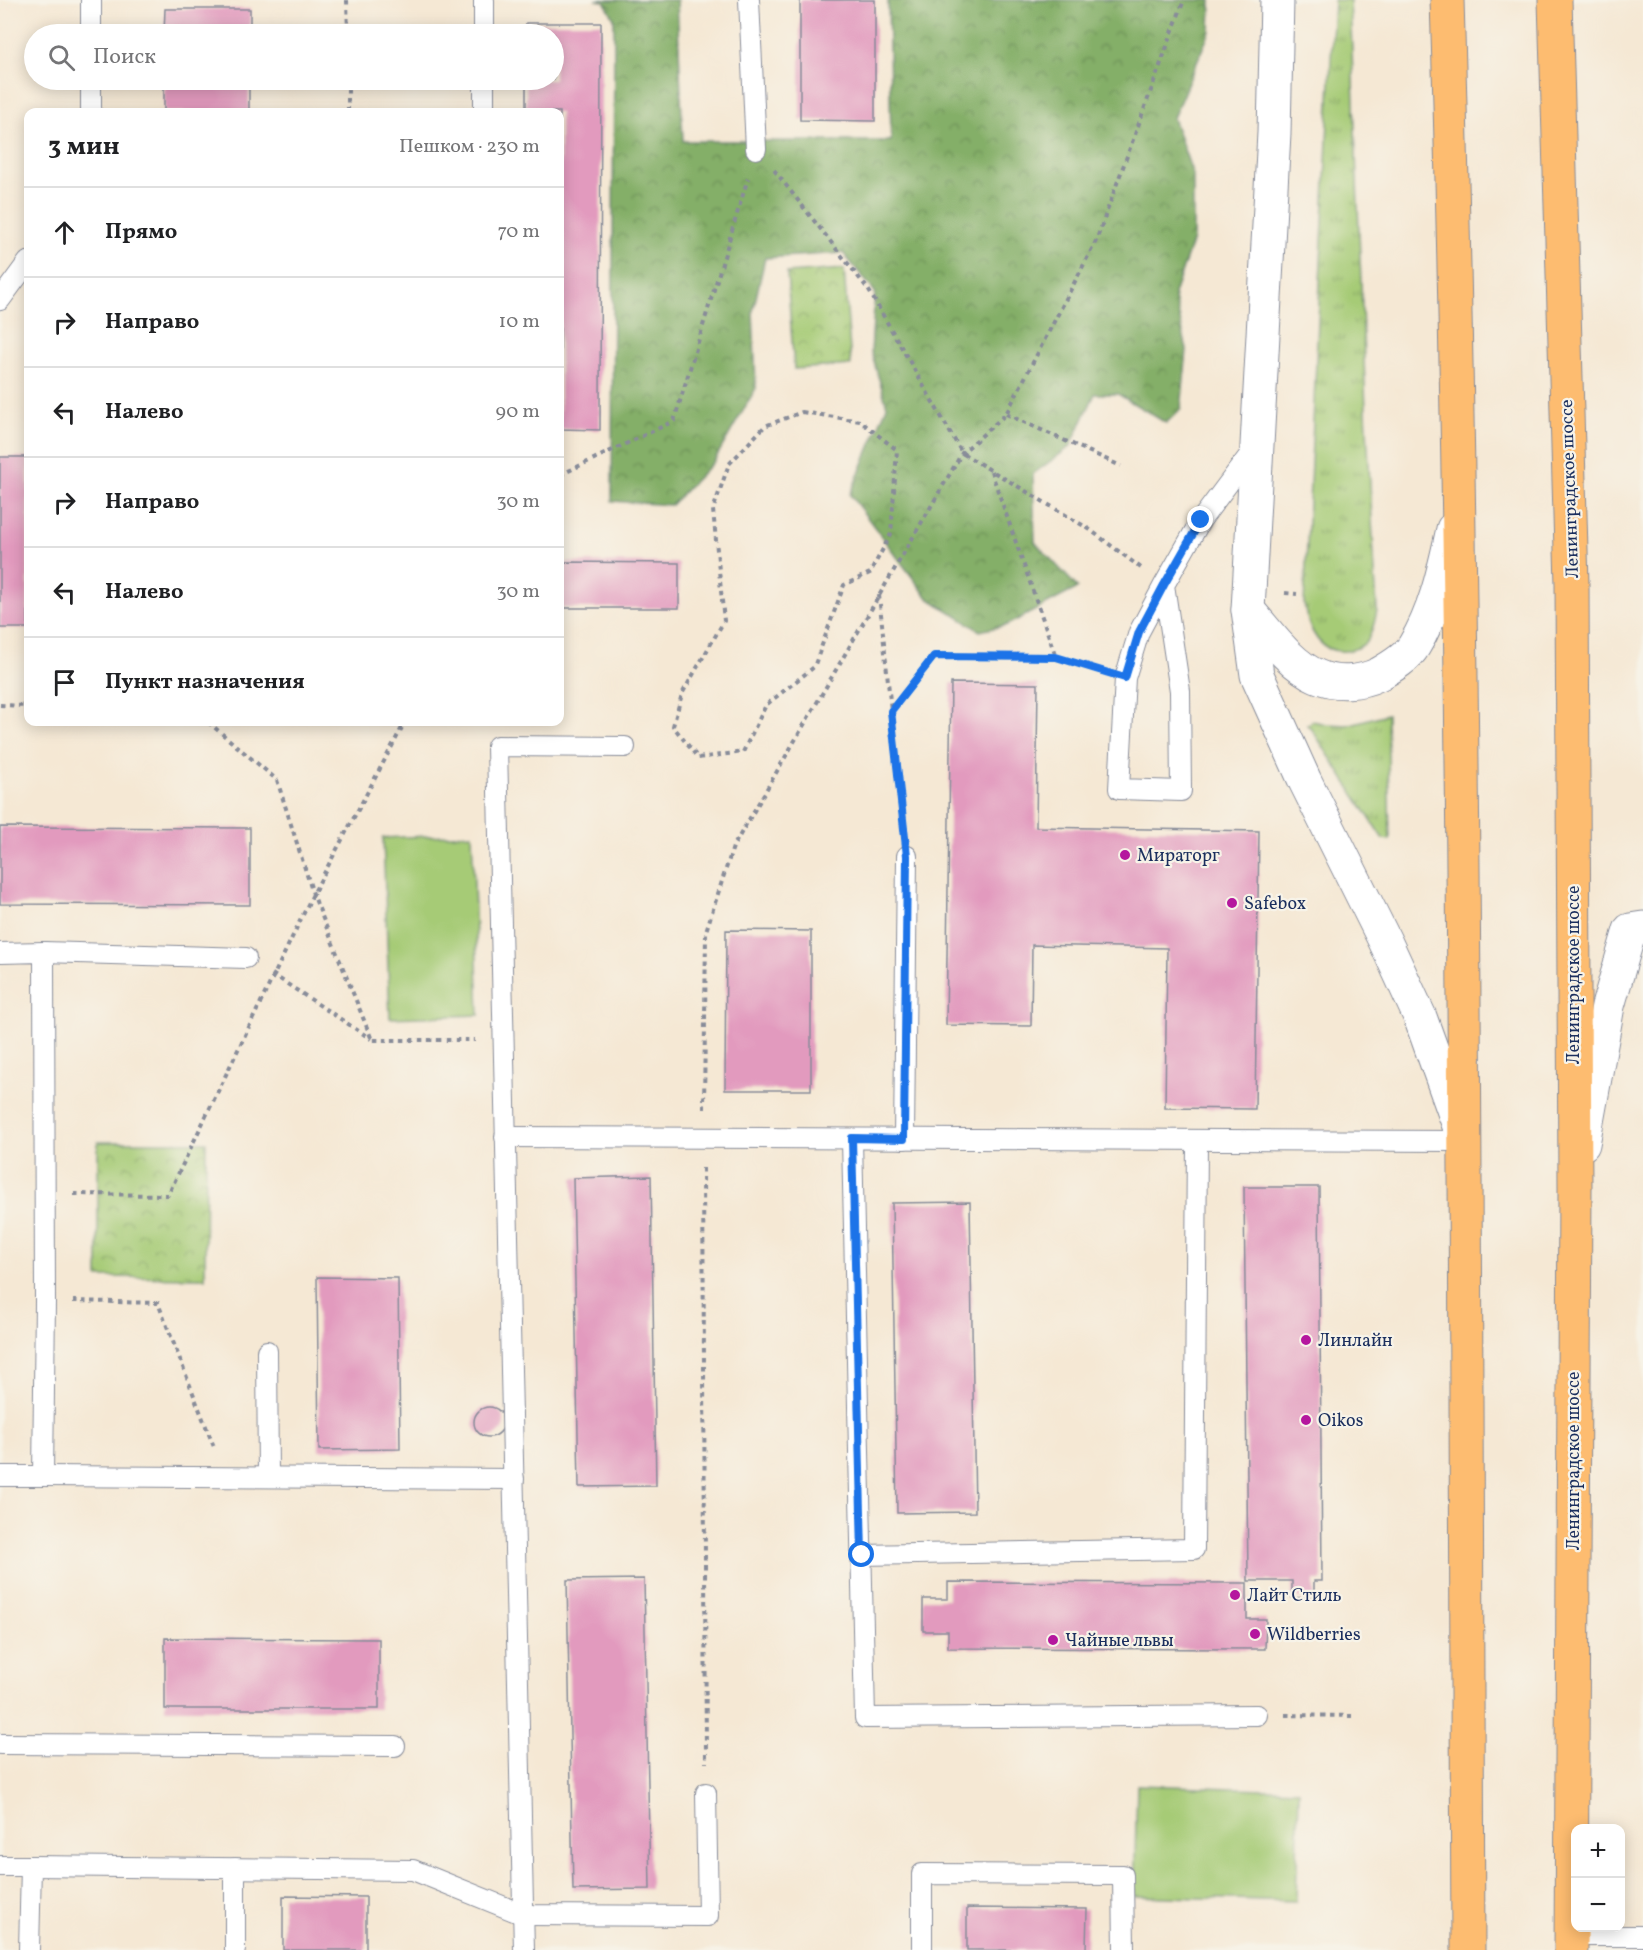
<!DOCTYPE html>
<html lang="ru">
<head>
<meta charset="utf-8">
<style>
	:root { --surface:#fff; --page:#f6f6f6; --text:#202124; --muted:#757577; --line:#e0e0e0 }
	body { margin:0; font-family:Vollkorn,serif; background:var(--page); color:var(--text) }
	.controls { position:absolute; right:18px; bottom:18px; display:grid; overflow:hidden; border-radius:12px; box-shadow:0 3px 15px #0003 }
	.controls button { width:54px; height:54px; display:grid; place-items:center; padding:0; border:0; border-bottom:2px solid var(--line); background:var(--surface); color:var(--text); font:30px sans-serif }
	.stop { position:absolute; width:18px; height:18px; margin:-14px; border:4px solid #1a73e8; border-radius:50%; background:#fff }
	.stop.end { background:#1a73e8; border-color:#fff; box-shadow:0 2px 6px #0008 }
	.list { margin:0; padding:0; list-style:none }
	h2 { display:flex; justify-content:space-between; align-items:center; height:78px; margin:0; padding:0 24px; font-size:26px }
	h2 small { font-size:20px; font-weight:400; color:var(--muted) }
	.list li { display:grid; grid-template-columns:39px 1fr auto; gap:18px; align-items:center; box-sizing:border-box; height:90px; padding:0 24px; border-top:2px solid var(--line) }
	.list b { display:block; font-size:22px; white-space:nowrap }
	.list em { font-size:20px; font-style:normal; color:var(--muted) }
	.icon { flex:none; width:33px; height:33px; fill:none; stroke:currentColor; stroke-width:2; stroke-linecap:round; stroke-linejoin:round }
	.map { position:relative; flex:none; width:1643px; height:1950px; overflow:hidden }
	.search { position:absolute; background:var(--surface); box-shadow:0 3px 15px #0003; left:24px; top:24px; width:540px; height:66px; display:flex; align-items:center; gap:15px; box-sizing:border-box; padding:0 21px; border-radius:33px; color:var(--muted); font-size:22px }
	.panel { position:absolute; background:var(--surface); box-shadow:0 3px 15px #0003; left:24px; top:108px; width:540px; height:618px; border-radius:12px }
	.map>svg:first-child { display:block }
	.grass { fill:url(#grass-tufts); stroke:#607d6a; stroke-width:1.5 }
	.forest { fill:url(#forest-crowns); stroke:#506f62; stroke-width:1.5 }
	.park { fill:url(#park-crowns); stroke:#607d6a; stroke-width:1.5 }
	.pitch { fill:#a6cb76; stroke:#607d6a; stroke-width:1.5 }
	.building { fill:#e29abe }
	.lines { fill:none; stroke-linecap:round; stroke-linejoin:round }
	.service-casing { stroke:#888c99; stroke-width:22 }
	.minor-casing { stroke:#888c99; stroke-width:35 }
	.tertiary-casing { stroke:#888c99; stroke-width:35 }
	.primary-casing { stroke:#888c99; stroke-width:35 }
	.path { stroke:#888c99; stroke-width:4; stroke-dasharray:4.5 4.5; stroke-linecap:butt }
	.service { stroke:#fff; stroke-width:20 }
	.minor { stroke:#fff; stroke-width:33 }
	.tertiary { stroke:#fff; stroke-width:33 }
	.primary { stroke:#fdbc70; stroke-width:33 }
	.route { stroke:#1a73e8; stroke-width:8 }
	.poi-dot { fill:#b5179e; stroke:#f7f3e8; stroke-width:2 }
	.labels { text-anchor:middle; stroke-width:4.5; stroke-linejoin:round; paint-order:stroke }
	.street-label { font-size:18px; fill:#1b2f5e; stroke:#f7f3e8 }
	.poi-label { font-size:18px; fill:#1b2f5e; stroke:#f7f3e8; text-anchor:start }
</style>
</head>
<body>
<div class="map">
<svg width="1643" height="1950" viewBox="0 0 1643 1950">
	<defs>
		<pattern id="grass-tufts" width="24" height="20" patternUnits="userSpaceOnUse" patternTransform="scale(1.5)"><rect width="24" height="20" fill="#a6cb76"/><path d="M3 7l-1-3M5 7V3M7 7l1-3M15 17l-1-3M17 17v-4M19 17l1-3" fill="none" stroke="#86a564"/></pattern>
		<pattern id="forest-crowns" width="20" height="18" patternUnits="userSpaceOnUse" patternTransform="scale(1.5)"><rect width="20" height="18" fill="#84af67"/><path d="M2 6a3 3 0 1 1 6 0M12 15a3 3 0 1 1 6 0" fill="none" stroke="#6b8f58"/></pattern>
		<pattern id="park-crowns" width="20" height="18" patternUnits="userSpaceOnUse" patternTransform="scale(1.5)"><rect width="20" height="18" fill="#a6cb76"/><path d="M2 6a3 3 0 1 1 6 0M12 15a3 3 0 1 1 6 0" fill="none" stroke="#86a564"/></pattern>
	</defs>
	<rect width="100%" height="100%" fill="#f7f3e8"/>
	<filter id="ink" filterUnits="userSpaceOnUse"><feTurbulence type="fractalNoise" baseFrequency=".0167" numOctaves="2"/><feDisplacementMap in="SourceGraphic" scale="12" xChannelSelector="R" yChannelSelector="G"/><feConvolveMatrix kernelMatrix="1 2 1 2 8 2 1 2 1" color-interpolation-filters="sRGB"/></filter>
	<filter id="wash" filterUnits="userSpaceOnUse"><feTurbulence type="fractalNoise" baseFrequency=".008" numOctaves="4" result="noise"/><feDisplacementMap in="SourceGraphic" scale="24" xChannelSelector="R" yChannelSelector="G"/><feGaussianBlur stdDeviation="1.35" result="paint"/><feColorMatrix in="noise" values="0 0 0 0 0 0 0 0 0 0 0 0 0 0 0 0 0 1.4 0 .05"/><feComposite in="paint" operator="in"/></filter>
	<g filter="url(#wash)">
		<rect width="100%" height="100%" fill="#f5e8d4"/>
		<g class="grass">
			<path d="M 1334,0 L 1350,0 L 1366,411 L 1377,610 C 1375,620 1373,632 1367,641 C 1362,647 1353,650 1346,651 C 1318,654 1308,627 1304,604 Z"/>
			<path d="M 1387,714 L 1390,840 L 1383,839 L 1311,728 L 1307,725 L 1313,721 L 1326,724 L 1347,725 Z"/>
		</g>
		<path class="forest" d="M 596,0 L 677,0 L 683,141 L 891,141 L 888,0 L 1211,0 L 1210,31 L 1173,118 L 1193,175 L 1193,239 L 1174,294 L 1187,350 L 1181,409 L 1166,423 L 1118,394 L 1095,394 L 1070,447 L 1033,474 L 1035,542 L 1078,588 L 1007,625 L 980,631 L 928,598 L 850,495 L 887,406 L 871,352 L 875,292 L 843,253 L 765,258 L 753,311 L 756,388 L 714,461 L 671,505 L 612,501 L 614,18 L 604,1 Z"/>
		<g class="park">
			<path d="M 844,269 L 851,365 L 794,369 L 787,273 Z"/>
			<path d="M 98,1142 L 206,1142 L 205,1278 L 98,1277 Z"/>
		</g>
		<g class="pitch">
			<path d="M 472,834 L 479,1015 L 390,1018 L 383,838 Z"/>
			<path d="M 1137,1785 L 1299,1790 L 1296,1901 L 1134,1896 Z"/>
		</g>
		<g id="blocks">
			<g class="building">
				<path d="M 800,0 L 875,0 L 875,121 L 800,120 Z"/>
				<path d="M 165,9 L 250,9 L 250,34 L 164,34 Z"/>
				<path d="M 526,23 L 601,23 L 600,430 L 560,429 L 560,112 L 526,112 L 526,80 L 554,80 L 554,34 L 526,34 Z"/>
				<rect x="164" y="80" width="85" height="32"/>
				<rect x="0" y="457" width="28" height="171"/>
				<path d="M 560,562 L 679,563 L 679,608 L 560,608 Z"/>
				<path d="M 951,683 L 1038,684 L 1036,827 L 1259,831 L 1255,1109 L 1165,1108 L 1167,948 L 1032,945 L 1031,1026 L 946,1025 Z"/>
				<path d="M 0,827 L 250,828 L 250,905 L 0,904 Z"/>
				<path d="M 726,930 L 811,931 L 811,1090 L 725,1090 Z"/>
				<path d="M 651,1176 L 656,1486 L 579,1487 L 573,1178 Z"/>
				<path d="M 1244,1187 L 1319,1187 L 1322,1581 L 1314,1581 L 1314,1597 L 1292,1598 L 1292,1581 L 1248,1581 Z"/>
				<path d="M 970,1202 L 975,1512 L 897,1513 L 892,1203 Z"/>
				<path d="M 317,1277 L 398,1278 L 400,1449 L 319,1450 Z"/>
				<circle cx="489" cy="1422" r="15"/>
				<path d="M 644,1579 L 650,1889 L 573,1890 L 567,1580 Z"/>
				<path d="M 948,1582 L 1247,1583 L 1247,1619 L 1266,1619 L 1265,1649 L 948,1648 L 948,1631 L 923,1631 L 923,1599 L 948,1599 Z"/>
				<path d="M 165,1638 L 379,1639 L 379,1709 L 165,1709 Z"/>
				<path d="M 283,1896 L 366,1897 L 366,1950 L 283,1950 Z"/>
				<path d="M 967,1908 L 1087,1909 L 1086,1950 L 967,1950 Z"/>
			</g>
		</g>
	</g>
	<g filter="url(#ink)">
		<use href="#blocks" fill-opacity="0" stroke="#888c99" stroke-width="1.5"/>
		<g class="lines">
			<defs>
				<g id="service">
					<path d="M 484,0 L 484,34"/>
					<path d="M 749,0 L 756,149"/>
					<path d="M 91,34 L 91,0"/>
					<path d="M 484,80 L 484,112"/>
					<path d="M 91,112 L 91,80"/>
					<path d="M 0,300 L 28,262"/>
					<path d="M 1164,585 L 1180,691 L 1181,791 L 1119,789 L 1125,678 L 1139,632 L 1164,585 L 1201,520 L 1254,449"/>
					<path d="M 44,952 L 246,958"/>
					<path d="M 0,953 L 44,952 L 45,1301 L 43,1476 L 0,1476"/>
					<path d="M 505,1137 L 1465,1141"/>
					<path d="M 852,1139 L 865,1718 L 1257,1715"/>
					<path d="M 904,1139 L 907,856"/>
					<path d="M 267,1351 L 268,1477"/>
					<path d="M 43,1476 L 514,1479"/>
					<path d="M 862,1555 L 1194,1549 L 1197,1140"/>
					<path d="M 0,1744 L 395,1746"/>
					<path d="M 0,1866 L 31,1866 L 29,1950"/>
					<path d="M 31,1866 L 413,1870 L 524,1915 L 708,1916 L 706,1793"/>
					<path d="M 1571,1936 L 1643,1936"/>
					<path d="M 235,1950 L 235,1868"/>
					<path d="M 524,1950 L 497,746 L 625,747"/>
					<path d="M 922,1950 L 922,1874 L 1123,1875 L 1124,1950"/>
				</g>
				<path id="minor" d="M 1583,1144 L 1608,1006 L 1630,930 L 1643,928"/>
				<g id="tertiary">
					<path d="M 1277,0 L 1274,133 L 1248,610 L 1257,675 L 1305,781 L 1385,941 L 1420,1017 L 1463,1137"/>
					<path d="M 1248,610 C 1268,632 1289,664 1317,676 C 1337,685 1360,683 1379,674 C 1391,667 1407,658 1414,646 C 1436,610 1444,569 1453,529"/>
				</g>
				<g id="primary">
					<path d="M 1447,0 C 1467,650 1465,1300 1468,1950"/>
					<path d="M 1555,0 L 1572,584 L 1575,1188 L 1571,1950"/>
				</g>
			</defs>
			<use href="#service" class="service-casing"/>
			<use href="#minor" class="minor-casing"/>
			<use href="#tertiary" class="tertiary-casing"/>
			<use href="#primary" class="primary-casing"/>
			<g class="path">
				<path d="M 347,0 L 348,34"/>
				<path d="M 348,80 L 348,112"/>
				<path d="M 774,170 L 868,289 L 962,453 L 1089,529 L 1141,568"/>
				<path d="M 802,412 L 860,421 L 897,450 L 891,534 L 870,573 L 844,585 L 814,667 L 766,705 L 743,752 L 698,758 L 673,726 L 682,694 L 724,621 L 713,510 L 729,464 L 765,426 Z"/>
				<path d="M 1006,414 L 1121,466"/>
				<path d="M 991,471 L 1056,657 L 1096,669"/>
				<path d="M 560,475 L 674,421 L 748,178"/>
				<path d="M 1285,593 L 1297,594"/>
				<path d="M 879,595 L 903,826"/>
				<path d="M 0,705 L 28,706"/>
				<path d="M 891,711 L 935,656 L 1056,657"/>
				<path d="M 208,722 L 277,780 L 313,894 L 372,1040 L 475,1040"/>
				<path d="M 272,974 L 371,1039"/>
				<path d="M 704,1109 L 706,931 L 733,847 L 962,453 L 1006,414 L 1096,241 L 1184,0"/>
				<path d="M 703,1168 L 706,1763"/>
				<path d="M 74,1194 L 168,1195 L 313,894 L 405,722"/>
				<path d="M 73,1301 L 158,1303 L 214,1447"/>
				<path d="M 1285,1715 L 1352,1716"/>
			</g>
			<use href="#service" class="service"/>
			<use href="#minor" class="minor"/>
			<use href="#tertiary" class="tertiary"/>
			<use href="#primary" class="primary"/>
		</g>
	</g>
	<g class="lines" filter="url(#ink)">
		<path class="route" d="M 862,1555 L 852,1138 L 904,1139 L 907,856 L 891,711 L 934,656 L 1056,657 L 1125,678 L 1139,632 L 1164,585 L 1201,520"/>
	</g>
	<g class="poi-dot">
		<circle cx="1125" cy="855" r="6"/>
		<circle cx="1232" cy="903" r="6"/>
		<circle cx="1306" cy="1340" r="6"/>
		<circle cx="1306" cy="1420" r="6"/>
		<circle cx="1235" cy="1595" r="6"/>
		<circle cx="1255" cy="1634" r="6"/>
		<circle cx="1053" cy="1640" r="6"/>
	</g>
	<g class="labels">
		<g class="street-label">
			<text transform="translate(1569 489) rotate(-92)" y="6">Ленинградское шоссе</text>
			<text transform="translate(1573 975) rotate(-90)" y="6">Ленинградское шоссе</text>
			<text transform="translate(1573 1461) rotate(-90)" y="6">Ленинградское шоссе</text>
		</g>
		<g class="poi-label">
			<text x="1137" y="861">Мираторг</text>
			<text x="1244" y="909">Safebox</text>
			<text x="1318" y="1346">Линлайн</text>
			<text x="1318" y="1426">Oikos</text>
			<text x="1247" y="1601">Лайт Стиль</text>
			<text x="1267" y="1640">Wildberries</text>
			<text x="1065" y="1646">Чайные львы</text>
		</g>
	</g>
</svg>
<div class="controls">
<button>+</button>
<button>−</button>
</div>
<div class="stop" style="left:862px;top:1555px"></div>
<div class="stop end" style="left:1201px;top:520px"></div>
<div class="search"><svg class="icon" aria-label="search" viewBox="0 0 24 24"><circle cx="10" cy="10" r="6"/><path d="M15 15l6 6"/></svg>Поиск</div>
<section class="panel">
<h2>3 мин<small>Пешком · 230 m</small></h2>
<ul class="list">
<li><svg class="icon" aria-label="ahead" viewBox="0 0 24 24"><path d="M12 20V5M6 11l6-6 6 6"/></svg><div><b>Прямо</b></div><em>70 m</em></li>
<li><svg class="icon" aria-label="right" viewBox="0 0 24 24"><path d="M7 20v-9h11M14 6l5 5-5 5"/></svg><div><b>Направо</b></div><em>10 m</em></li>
<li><svg class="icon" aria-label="left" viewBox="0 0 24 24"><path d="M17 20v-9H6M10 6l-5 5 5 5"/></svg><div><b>Налево</b></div><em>90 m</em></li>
<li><svg class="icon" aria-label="right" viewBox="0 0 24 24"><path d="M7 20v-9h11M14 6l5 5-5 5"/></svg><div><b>Направо</b></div><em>30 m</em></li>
<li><svg class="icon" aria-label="left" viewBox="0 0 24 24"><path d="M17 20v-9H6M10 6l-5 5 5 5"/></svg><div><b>Налево</b></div><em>30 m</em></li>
<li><svg class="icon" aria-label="arrive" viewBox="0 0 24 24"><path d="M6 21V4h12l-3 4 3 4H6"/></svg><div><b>Пункт назначения</b></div></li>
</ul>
</section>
</div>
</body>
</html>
